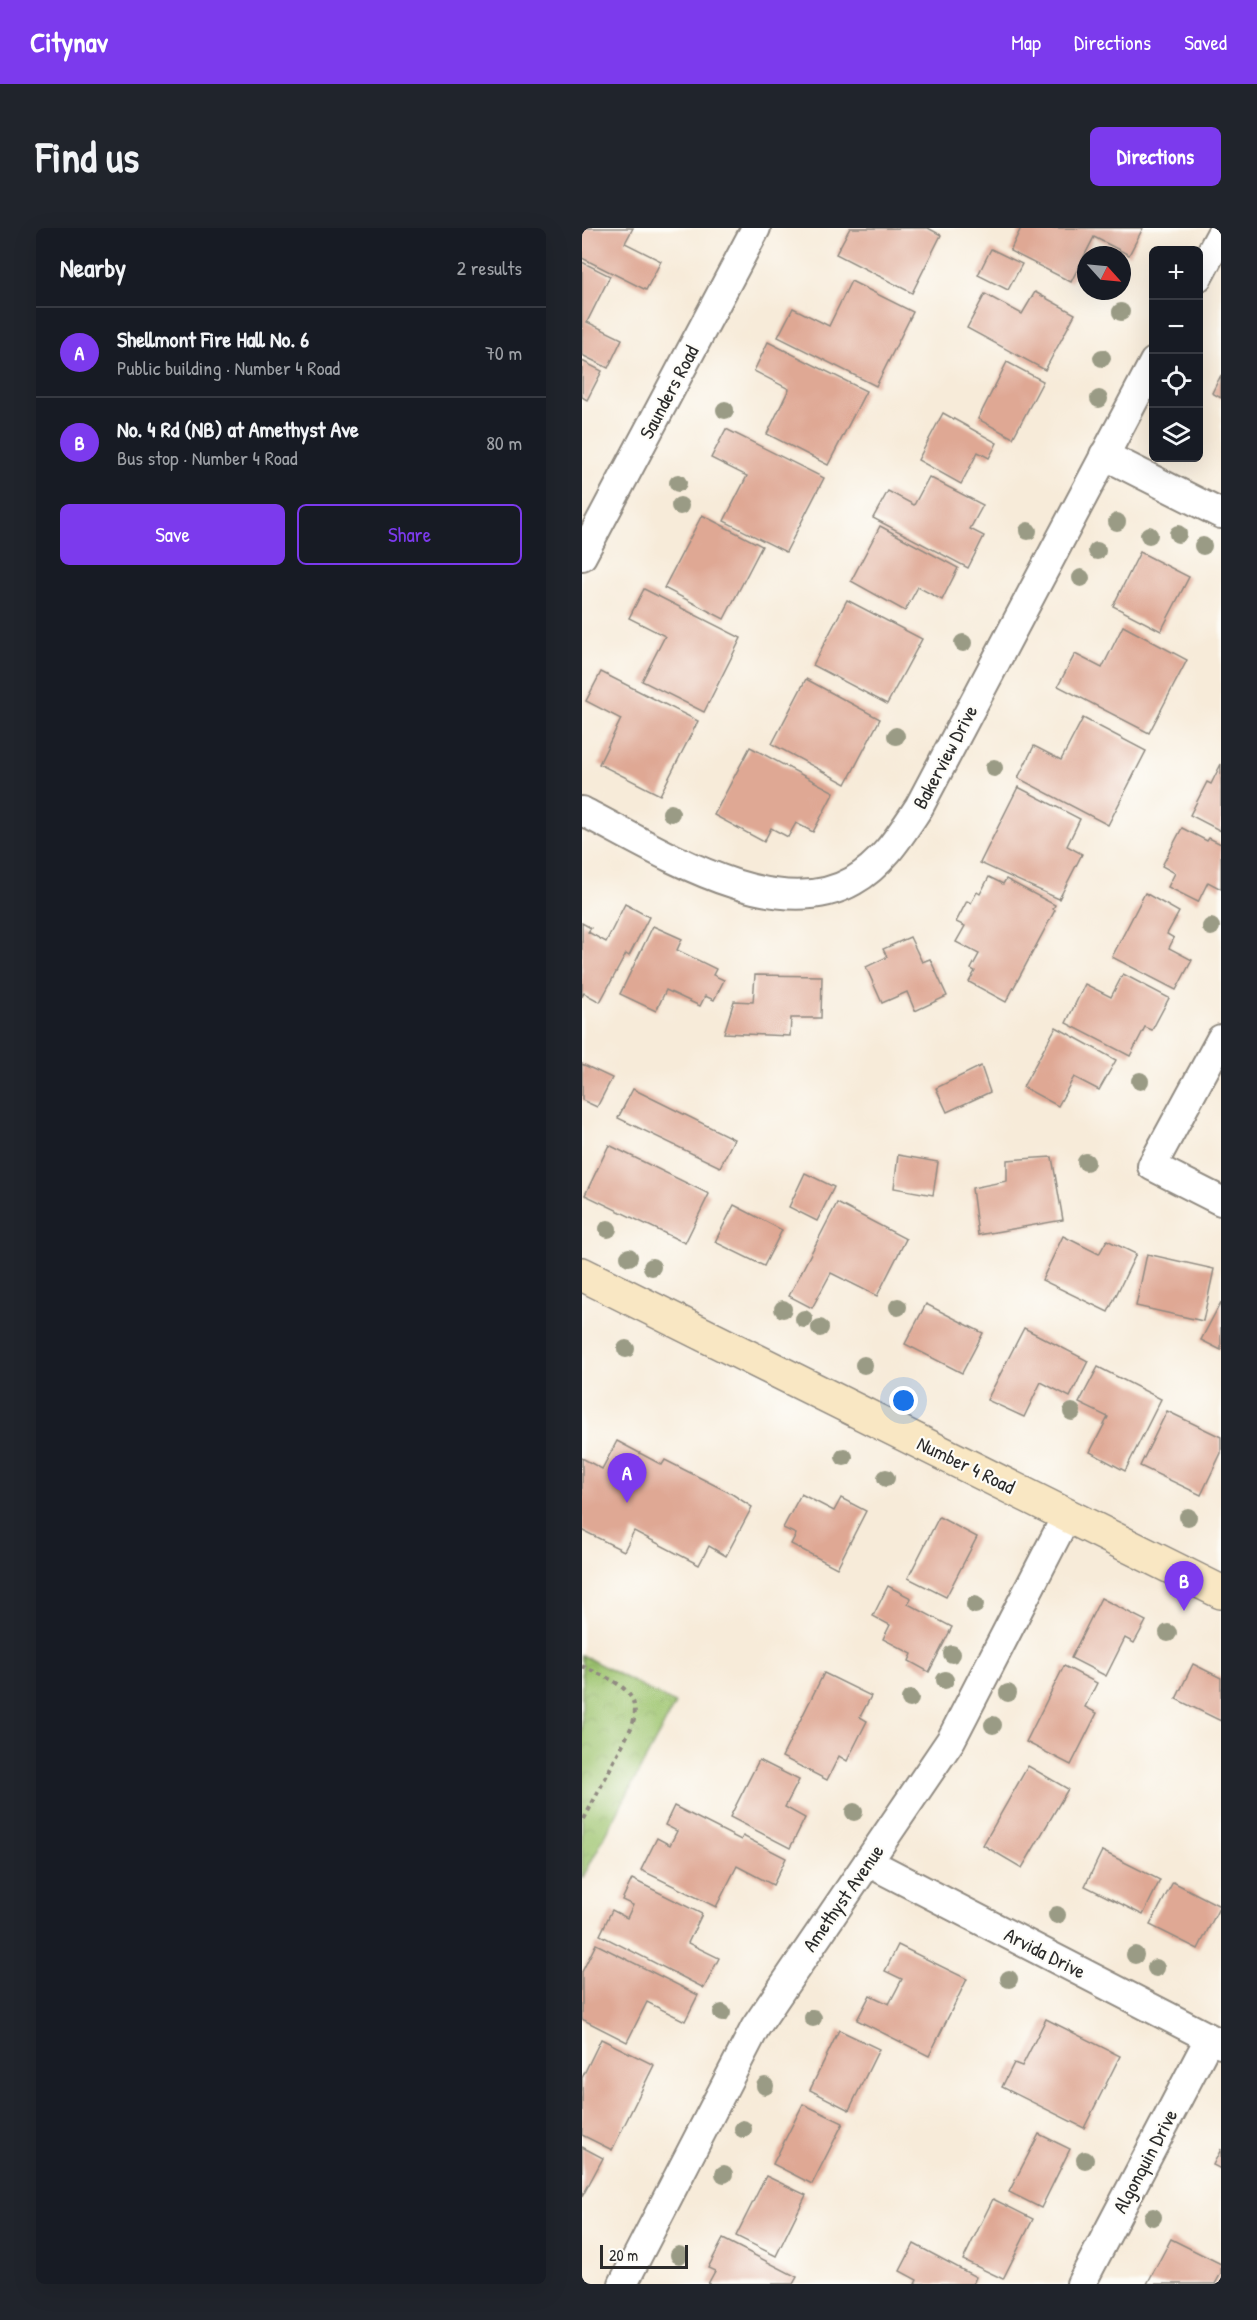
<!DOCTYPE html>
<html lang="en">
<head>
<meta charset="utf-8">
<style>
	:root { --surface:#171b24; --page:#20242c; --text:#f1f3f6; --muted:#9ea1a6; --line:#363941; --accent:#7c3aed }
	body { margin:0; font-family:"Patrick Hand",sans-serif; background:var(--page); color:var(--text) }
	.controls { position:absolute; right:18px; top:18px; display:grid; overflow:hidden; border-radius:9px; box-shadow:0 6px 24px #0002 }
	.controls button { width:54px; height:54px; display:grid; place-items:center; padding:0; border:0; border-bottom:2px solid var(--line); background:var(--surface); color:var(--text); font:30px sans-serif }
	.compass { position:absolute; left:495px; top:18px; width:54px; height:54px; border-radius:50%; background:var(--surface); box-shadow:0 6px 24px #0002; rotate:117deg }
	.scale { position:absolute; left:18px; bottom:15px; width:88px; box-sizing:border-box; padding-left:6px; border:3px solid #2b2b2b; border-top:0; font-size:16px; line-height:21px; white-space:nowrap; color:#2b2b2b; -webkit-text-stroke:4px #fdfcf7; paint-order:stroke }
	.you { position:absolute; left:322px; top:1173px; width:21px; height:21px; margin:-15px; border:4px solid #fff; border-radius:50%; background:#1a73e8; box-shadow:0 0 0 9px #1a73e833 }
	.badge { display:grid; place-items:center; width:39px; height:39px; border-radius:50%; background:var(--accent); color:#fff; font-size:20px; font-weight:700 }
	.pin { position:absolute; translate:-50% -50px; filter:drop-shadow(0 2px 3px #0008) }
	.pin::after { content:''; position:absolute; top:32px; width:21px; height:18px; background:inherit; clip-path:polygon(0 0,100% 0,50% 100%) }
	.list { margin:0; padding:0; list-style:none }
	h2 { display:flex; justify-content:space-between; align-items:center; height:78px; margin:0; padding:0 24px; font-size:26px }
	h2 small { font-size:20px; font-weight:400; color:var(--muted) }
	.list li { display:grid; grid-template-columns:39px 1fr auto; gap:18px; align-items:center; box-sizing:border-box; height:90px; padding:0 24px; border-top:2px solid var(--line) }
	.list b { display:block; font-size:22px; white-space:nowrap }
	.list p { margin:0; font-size:20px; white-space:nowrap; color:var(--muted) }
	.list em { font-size:20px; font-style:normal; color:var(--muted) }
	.actions { display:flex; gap:12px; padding:18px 24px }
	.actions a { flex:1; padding:14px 0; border:2px solid var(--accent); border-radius:9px; text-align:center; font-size:21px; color:var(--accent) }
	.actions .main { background:var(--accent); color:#fff }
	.icon { flex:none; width:33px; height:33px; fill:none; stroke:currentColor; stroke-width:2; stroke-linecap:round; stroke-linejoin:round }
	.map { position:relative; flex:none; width:639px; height:2056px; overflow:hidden; border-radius:9px }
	header { display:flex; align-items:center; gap:36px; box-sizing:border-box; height:84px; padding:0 30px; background:var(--accent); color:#fff }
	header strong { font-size:28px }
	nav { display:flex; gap:33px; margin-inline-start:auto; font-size:21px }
	.intro { display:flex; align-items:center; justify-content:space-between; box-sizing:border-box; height:144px; padding:0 36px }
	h1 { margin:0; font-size:42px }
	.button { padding:15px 27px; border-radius:9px; background:var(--accent); color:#fff; font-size:21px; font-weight:700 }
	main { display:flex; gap:36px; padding:0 36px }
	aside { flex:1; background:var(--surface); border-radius:9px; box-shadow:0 6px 24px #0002 }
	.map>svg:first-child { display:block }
	.park { fill:url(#park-crowns); stroke:#64784e; stroke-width:1.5 }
	.building { fill:#dfa894 }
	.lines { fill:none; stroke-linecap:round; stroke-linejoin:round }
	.minor-casing { stroke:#918b82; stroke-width:32 }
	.secondary-casing { stroke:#918b82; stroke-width:36 }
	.path { stroke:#918b82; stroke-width:4; stroke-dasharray:4.5 4.5; stroke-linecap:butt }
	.minor { stroke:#fff; stroke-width:28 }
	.secondary { stroke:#f9e7c3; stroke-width:33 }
	.tree { fill:#9a9b85 }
	.labels { text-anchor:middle; stroke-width:4.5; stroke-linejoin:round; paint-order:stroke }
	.street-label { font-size:20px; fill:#2b2b2b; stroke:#fdfcf7 }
</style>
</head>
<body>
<header>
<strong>Citynav</strong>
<nav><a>Map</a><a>Directions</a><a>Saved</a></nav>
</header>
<div class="intro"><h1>Find us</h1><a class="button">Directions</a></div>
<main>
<aside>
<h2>Nearby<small>2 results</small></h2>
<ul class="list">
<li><span class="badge">A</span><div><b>Shellmont Fire Hall No. 6</b><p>Public building · Number 4 Road</p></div><em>70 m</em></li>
<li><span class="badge">B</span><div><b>No. 4 Rd (NB) at Amethyst Ave</b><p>Bus stop · Number 4 Road</p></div><em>80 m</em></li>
</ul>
<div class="actions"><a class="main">Save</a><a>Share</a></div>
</aside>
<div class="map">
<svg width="639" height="2056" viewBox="0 0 639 2056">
	<defs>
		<pattern id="park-crowns" width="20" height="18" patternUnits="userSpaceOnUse" patternTransform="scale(1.5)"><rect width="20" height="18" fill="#9ec570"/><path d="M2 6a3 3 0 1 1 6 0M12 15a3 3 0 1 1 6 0" fill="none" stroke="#88a961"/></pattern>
	</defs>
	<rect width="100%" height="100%" fill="#fdfcf7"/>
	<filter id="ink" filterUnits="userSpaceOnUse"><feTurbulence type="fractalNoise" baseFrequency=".0167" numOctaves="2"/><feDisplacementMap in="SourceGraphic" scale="12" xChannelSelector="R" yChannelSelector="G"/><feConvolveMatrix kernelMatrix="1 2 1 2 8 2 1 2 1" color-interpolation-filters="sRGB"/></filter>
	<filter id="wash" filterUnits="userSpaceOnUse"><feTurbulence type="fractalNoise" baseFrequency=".008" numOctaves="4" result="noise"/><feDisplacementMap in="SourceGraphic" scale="24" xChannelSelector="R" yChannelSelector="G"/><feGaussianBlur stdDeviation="1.35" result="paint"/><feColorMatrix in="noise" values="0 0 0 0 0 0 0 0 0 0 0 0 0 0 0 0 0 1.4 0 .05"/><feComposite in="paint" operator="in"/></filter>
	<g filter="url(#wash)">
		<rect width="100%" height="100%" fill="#f7ebd9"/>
		<path class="park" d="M 0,1427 L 93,1476 L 0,1651 Z"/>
		<g id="blocks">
			<g class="building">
				<path d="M 0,0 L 51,0 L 43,15 L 79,33 L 64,62 L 0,30 Z"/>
				<path d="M 268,0 L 346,0 L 359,7 L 330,65 L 254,26 Z"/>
				<path d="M 439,0 L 561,0 L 547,27 L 512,9 L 489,54 L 428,23 Z"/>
				<path d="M 409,21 L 440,36 L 426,62 L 396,47 Z"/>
				<path d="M 0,34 L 28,48 L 5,94 L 40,111 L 26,140 L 0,127 Z"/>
				<path d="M 269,53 L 331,84 L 294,158 L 196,109 L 211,80 L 247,98 Z"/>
				<path d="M 453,64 L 493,86 L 463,142 L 385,100 L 403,66 L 440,86 Z"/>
				<path d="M 186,114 L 284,163 L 246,237 L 185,206 L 207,161 L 172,143 Z"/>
				<path d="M 0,133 L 20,143 L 5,172 L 0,169 Z"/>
				<path d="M 425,134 L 461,153 L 431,210 L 396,191 Z"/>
				<path d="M 639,147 L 639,170 L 630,165 Z"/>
				<path d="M 361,185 L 415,215 L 407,230 L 396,224 L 379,256 L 336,232 Z"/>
				<path d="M 144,201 L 242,250 L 204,324 L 142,293 L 165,248 L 129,230 Z"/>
				<path d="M 347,249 L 401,277 L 388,301 L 402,308 L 386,340 L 291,290 L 306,263 L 332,277 Z"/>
				<path d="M 120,287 L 180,318 L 142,391 L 82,360 Z"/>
				<path d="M 298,298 L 376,340 L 360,372 L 336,359 L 323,383 L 269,353 Z"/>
				<path d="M 558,324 L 607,349 L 579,403 L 531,378 Z"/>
				<path d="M 62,361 L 159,410 L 122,484 L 60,453 L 83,408 L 47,390 Z"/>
				<path d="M 265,372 L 340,411 L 305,476 L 231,437 Z"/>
				<path d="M 541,398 L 605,432 L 567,505 L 476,458 L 493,426 L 520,440 Z"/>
				<path d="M 19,444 L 116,493 L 78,567 L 17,536 L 39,491 L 4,473 Z"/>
				<path d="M 224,451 L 298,491 L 264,556 L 190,516 Z"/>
				<path d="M 501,490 L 564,523 L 526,597 L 436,550 L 452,518 L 479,532 Z"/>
				<path d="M 168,519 L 252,564 L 231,604 L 214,595 L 206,609 L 189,600 L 182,614 L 132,587 Z"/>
				<path d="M 639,536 L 639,603 L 608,587 L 625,554 L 629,556 Z"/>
				<path d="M 436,559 L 498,591 L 485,618 L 500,626 L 477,671 L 398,635 Z"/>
				<path d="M 600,600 L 625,613 L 627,610 L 639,616 L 639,661 L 626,654 L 616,674 L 586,659 L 593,645 L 580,638 Z"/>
				<path d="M 407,649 L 421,656 L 424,651 L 473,677 L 471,681 L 473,682 L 424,774 L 387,754 L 393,743 L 389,741 L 397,726 L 374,714 L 383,698 L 374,694 L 385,673 L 389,675 L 395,664 L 398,666 Z"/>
				<path d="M 563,665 L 597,684 L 585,706 L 592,710 L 587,720 L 610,732 L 594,762 L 530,729 Z"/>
				<path d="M 43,676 L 67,689 L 47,728 L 44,726 L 18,774 L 2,765 L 0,769 L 0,695 L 9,700 L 6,704 L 24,714 Z"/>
				<path d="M 71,698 L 100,711 L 95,722 L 134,741 L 131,747 L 142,752 L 132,772 L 123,768 L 118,778 L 84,762 L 74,783 L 38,766 Z"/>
				<path d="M 328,709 L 340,734 L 348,731 L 365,768 L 333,783 L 325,764 L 300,775 L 284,739 L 305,729 L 301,721 Z"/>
				<path d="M 541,746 L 587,770 L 570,802 L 563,799 L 548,828 L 484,795 L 503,756 L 529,769 Z"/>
				<path d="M 173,747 L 240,748 L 239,790 L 209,790 L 208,808 L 142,805 L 152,773 L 171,774 Z"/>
				<path d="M 474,799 L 534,832 L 517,862 L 492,849 L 476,878 L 441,859 Z"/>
				<path d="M 0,836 L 30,850 L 15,879 L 0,872 Z"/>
				<path d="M 399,838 L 408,864 L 365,884 L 354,860 Z"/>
				<path d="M 51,861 L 152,911 L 138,939 L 36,890 Z"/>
				<path d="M 27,917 L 127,966 L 103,1015 L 3,967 Z"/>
				<path d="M 316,927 L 356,934 L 351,967 L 312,960 Z"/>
				<path d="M 470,929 L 481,992 L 396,1007 L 390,960 L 425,953 L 425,932 Z"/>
				<path d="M 223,945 L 252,959 L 235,993 L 207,979 Z"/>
				<path d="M 255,975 L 324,1011 L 295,1068 L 249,1045 L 230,1080 L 207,1068 Z"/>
				<path d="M 152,977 L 200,1002 L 182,1038 L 133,1014 Z"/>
				<path d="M 481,1008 L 517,1026 L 525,1012 L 554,1026 L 526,1084 L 460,1052 Z"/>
				<path d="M 565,1026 L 632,1041 L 621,1093 L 554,1078 Z"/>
				<path d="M 639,1074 L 639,1122 L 619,1112 Z"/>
				<path d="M 344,1076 L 401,1105 L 380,1145 L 323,1116 Z"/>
				<path d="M 442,1100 L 506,1133 L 488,1169 L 459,1154 L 442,1189 L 405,1172 Z"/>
				<path d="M 516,1139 L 579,1171 L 543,1243 L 508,1224 L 526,1189 L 497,1175 Z"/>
				<path d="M 585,1183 L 639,1209 L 639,1225 L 619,1267 L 558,1238 Z"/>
				<path d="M 35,1213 L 80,1237 L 83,1232 L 150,1266 L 170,1279 L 144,1328 L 127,1318 L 117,1337 L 52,1303 L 42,1323 L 0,1302 L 0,1230 L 20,1241 Z"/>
				<path d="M 219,1266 L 252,1283 L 259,1270 L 284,1283 L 255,1340 L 209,1316 L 214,1306 L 201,1300 Z"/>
				<path d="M 357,1289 L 395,1309 L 364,1369 L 326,1350 Z"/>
				<path d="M 306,1358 L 329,1370 L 326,1376 L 370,1399 L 347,1444 L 327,1433 L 330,1426 L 301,1411 L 308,1397 L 291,1388 Z"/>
				<path d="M 519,1370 L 564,1393 L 552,1415 L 543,1410 L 524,1448 L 489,1430 Z"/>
				<path d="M 611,1436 L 639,1450 L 639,1493 L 594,1471 Z"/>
				<path d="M 482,1438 L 515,1455 L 503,1479 L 515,1485 L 489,1537 L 444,1514 Z"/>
				<path d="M 242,1445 L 289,1468 L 278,1489 L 285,1493 L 265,1533 L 257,1528 L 245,1552 L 200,1529 Z"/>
				<path d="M 177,1532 L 217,1552 L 203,1579 L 223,1590 L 208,1620 L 148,1589 Z"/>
				<path d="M 446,1538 L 486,1561 L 440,1640 L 401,1617 Z"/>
				<path d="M 92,1578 L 159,1612 L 161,1608 L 204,1630 L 191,1657 L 155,1638 L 134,1679 L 59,1642 L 75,1610 L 88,1617 L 95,1603 L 83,1597 Z"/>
				<path d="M 520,1623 L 578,1652 L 561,1687 L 503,1658 Z"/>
				<path d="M 50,1651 L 120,1686 L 106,1715 L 137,1730 L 122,1760 L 18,1707 L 30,1682 L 45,1690 L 51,1677 L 40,1672 Z"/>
				<path d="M 591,1654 L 638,1678 L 616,1721 L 568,1697 Z"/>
				<path d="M 14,1716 L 116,1767 L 103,1793 L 65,1774 L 45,1814 L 0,1791 L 0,1744 Z"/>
				<path d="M 316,1717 L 385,1751 L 347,1828 L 275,1792 L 288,1767 L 307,1776 L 320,1751 L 303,1743 Z"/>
				<path d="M 464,1791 L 538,1828 L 502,1900 L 420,1859 L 432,1835 L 440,1838 Z"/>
				<path d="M 257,1802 L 297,1821 L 267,1882 L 228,1862 Z"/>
				<path d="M 19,1811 L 72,1837 L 30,1922 L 0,1907 L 0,1850 Z"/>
				<path d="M 221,1876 L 261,1895 L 230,1956 L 191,1936 Z"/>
				<path d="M 457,1906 L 488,1921 L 459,1980 L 427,1964 Z"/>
				<path d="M 0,1919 L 21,1930 L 0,1969 Z"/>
				<path d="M 639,1921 L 639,1941 L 631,1937 Z"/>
				<path d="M 184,1948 L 224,1967 L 194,2028 L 154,2008 Z"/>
				<path d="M 411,1971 L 451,1991 L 421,2051 L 381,2032 Z"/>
				<path d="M 141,2011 L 215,2049 L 211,2056 L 126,2056 L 133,2043 L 126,2040 Z"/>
				<path d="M 589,2011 L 639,2036 L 639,2045 L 633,2056 L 565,2056 Z"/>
				<path d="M 332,2016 L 394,2049 L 391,2056 L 333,2056 L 335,2052 L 318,2043 Z"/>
			</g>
		</g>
	</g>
	<g filter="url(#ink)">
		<use href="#blocks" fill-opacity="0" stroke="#918b82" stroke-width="1.5"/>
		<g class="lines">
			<defs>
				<g id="minor">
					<path d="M 616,49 L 639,6"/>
					<path d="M 522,227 L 639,286"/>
					<path d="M 0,328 L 174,0"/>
					<path d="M 0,583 C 71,619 192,699 271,653 C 301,636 319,606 337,579 L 572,134"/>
					<path d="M 639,811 L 570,938 L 639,973"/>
					<path d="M 286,1634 L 639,1816"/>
					<path d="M 41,2056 L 173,1800 L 369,1512 L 485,1287"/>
					<path d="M 499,2056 L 627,1811"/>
				</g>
				<path id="secondary" d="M 0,1046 L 639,1364"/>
			</defs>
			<use href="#minor" class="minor-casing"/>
			<use href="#secondary" class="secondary-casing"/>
			<path class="path" d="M 0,1438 C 27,1451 65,1462 49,1500 L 0,1595"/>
			<use href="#minor" class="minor"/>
			<use href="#secondary" class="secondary"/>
		</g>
		<g class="tree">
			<circle cx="539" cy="84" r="9"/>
			<circle cx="520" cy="130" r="9"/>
			<circle cx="517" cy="171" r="9"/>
			<circle cx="143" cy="182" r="9"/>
			<circle cx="96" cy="255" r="9"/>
			<circle cx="98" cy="278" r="9"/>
			<circle cx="535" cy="294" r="9"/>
			<circle cx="446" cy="303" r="9"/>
			<circle cx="596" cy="306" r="9"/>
			<circle cx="567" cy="307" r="9"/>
			<circle cx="621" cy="318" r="9"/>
			<circle cx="515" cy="323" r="9"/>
			<circle cx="499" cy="350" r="9"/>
			<circle cx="381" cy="415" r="9"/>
			<circle cx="314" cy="508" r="9"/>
			<circle cx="412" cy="540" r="9"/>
			<circle cx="89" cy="585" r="9"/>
			<circle cx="629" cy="699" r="9"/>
			<circle cx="558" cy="853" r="9"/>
			<circle cx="504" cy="934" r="9"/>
			<circle cx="26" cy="1001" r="9"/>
			<circle cx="47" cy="1029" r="9"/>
			<circle cx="70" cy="1039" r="9"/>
			<circle cx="316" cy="1079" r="9"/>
			<circle cx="201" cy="1081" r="9"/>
			<circle cx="222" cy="1091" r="9"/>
			<circle cx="238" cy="1100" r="9"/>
			<circle cx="44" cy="1121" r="9"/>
			<circle cx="282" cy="1137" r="9"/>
			<circle cx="490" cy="1184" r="9"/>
			<circle cx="262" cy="1229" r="9"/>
			<circle cx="304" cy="1250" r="9"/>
			<circle cx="606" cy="1289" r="9"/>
			<circle cx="393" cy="1377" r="9"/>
			<circle cx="586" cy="1405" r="9"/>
			<circle cx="370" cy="1426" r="9"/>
			<circle cx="363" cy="1452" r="9"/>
			<circle cx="426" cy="1465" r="9"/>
			<circle cx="328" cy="1471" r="9"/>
			<circle cx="411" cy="1497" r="9"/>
			<circle cx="272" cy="1584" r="9"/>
			<circle cx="475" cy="1687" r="9"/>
			<circle cx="553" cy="1727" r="9"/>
			<circle cx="574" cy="1740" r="9"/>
			<circle cx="427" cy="1751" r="9"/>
			<circle cx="140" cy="1785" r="9"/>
			<circle cx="231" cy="1790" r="9"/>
			<circle cx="183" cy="1858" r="9"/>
			<circle cx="161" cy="1901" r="9"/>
			<circle cx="503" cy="1932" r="9"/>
			<circle cx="142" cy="1946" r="9"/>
			<circle cx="571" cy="1989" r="9"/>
			<circle cx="97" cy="2027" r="9"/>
		</g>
	</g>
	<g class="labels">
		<g class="street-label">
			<text transform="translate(87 164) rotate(-62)" y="7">Saunders Road</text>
			<text transform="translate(363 529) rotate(-62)" y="7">Bakerview Drive</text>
			<text transform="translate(384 1237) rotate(26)" y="7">Number 4 Road</text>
			<text transform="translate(261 1670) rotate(-55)" y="7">Amethyst Avenue</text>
			<text transform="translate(463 1725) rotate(27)" y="7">Arvida Drive</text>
			<text transform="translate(563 1933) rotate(-62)" y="7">Algonquin Drive</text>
		</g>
	</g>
</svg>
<div class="controls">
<button>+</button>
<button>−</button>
<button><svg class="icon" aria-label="locate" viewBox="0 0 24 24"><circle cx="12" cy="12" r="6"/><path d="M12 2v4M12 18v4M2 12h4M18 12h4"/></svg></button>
<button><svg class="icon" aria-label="layers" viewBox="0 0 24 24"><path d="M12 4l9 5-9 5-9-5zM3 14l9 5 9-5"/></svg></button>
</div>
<svg class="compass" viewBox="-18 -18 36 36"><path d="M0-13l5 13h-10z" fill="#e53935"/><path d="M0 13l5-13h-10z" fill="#9ea1a6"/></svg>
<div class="scale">20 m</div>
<div class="you"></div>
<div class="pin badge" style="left:45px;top:1275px">A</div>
<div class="pin badge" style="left:602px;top:1383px">B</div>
</div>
</main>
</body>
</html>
